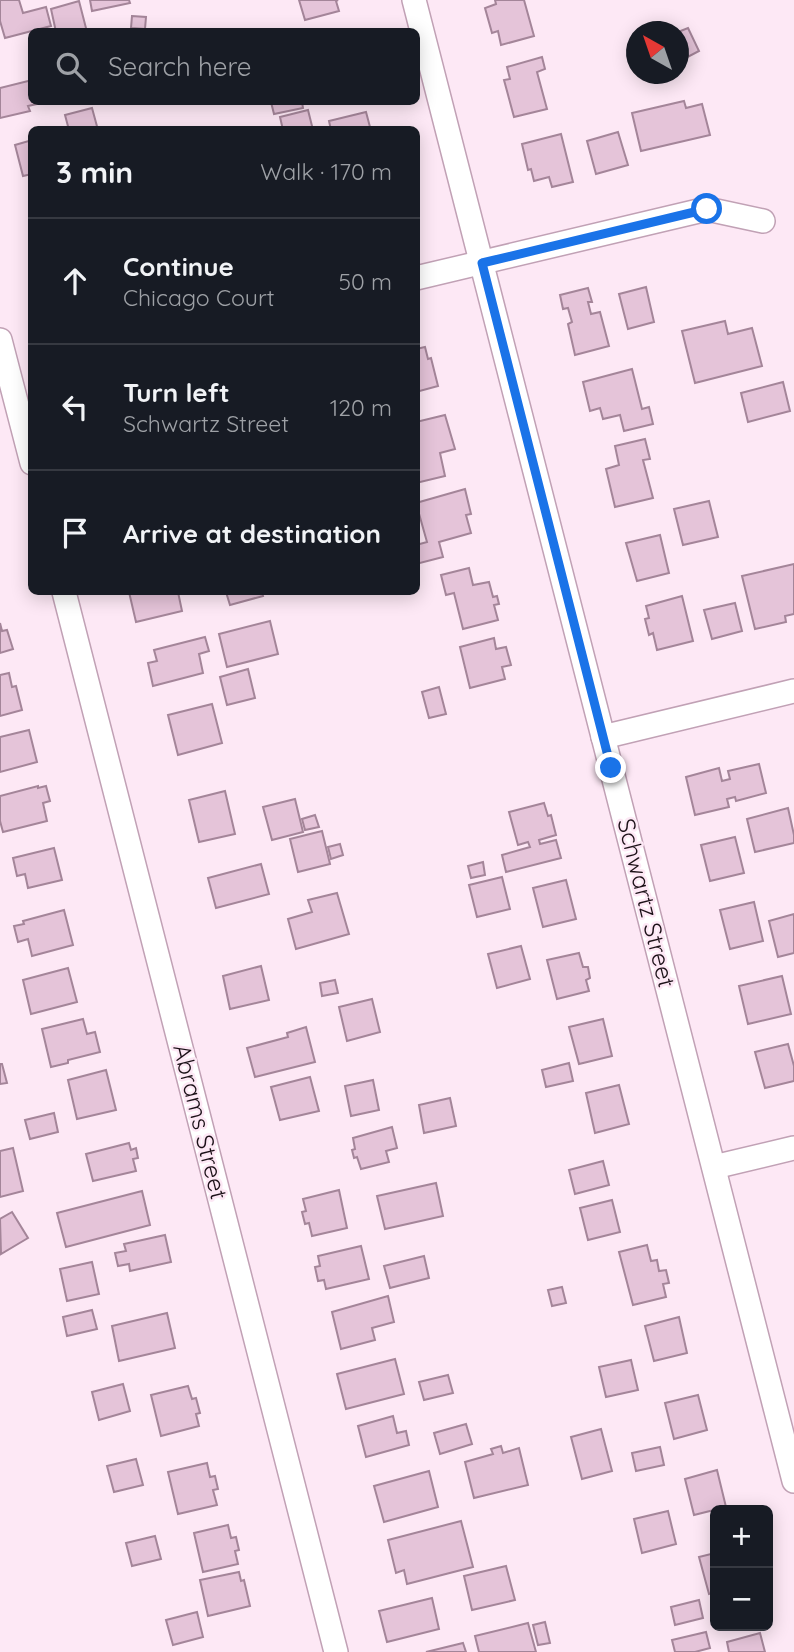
<!DOCTYPE html>
<html lang="en">
<head>
<meta charset="utf-8">
<style>
	:root { --surface:#171b24; --page:#20242c; --text:#f1f3f6; --muted:#9ea1a6; --line:#363941 }
	body { margin:0; font-family:Quicksand,sans-serif; background:var(--page); color:var(--text) }
	.controls { position:absolute; right:21px; bottom:21px; display:grid; overflow:hidden; border-radius:10px; box-shadow:0 4px 18px #0003 }
	.controls button { width:63px; height:63px; display:grid; place-items:center; padding:0; border:0; border-bottom:2px solid var(--line); background:var(--surface); color:var(--text); font:35px sans-serif }
	.compass { position:absolute; left:626px; top:21px; width:63px; height:63px; border-radius:50%; background:var(--surface); box-shadow:0 4px 18px #0003; rotate:320deg }
	.stop { position:absolute; width:21px; height:21px; margin:-16px; border:5px solid #1a73e8; border-radius:50%; background:#fff }
	.stop.end { background:#1a73e8; border-color:#fff; box-shadow:0 2px 7px #0008 }
	.list { margin:0; padding:0; list-style:none }
	h2 { display:flex; justify-content:space-between; align-items:center; height:91px; margin:0; padding:0 28px; font-size:30px }
	h2 small { font-size:23px; font-weight:400; color:var(--muted) }
	.list li { display:grid; grid-template-columns:46px 1fr auto; gap:21px; align-items:center; box-sizing:border-box; height:126px; padding:0 28px; border-top:2px solid var(--line) }
	.list b { display:block; font-size:26px; white-space:nowrap }
	.list p { margin:0; font-size:23px; white-space:nowrap; color:var(--muted) }
	.list em { font-size:23px; font-style:normal; color:var(--muted) }
	.icon { flex:none; width:38px; height:38px; fill:none; stroke:currentColor; stroke-width:2; stroke-linecap:round; stroke-linejoin:round }
	.map { position:relative; flex:none; width:794px; height:1652px; overflow:hidden }
	.search { position:absolute; background:var(--surface); box-shadow:0 4px 18px #0003; left:28px; top:28px; width:392px; height:77px; display:flex; align-items:center; gap:18px; box-sizing:border-box; padding:0 24px; border-radius:10px; color:var(--muted); font-size:26px }
	.panel { position:absolute; background:var(--surface); box-shadow:0 4px 18px #0003; left:28px; top:126px; width:392px; height:469px; border-radius:10px }
	.map>svg:first-child { display:block }
	.building { fill:#e5c4d9; stroke:#a48599; stroke-width:2 }
	.lines { fill:none; stroke-linecap:round; stroke-linejoin:round }
	.street-casing { stroke:#c1a1b5; stroke-width:26 }
	.street { stroke:#fff; stroke-width:23 }
	.route { stroke:#1a73e8; stroke-width:9 }
	.labels { text-anchor:middle; stroke-width:5; stroke-linejoin:round; paint-order:stroke }
	.street-label { font-size:24px; fill:#1b1017; stroke:#fde8f5 }
</style>
</head>
<body>
<div class="map">
<svg width="794" height="1652" viewBox="0 0 794 1652">
	<rect width="100%" height="100%" fill="#fde8f5"/>
	<g class="building">
		<path d="M 0,0 L 19,0 L 23,13 L 46,7 L 51,26 L 5,38 L 0,21 Z"/>
		<path d="M 90,0 L 129,0 L 130,3 L 92,11 Z"/>
		<path d="M 299,0 L 338,0 L 336,1 L 339,11 L 305,20 Z"/>
		<path d="M 495,0 L 524,0 L 534,36 L 501,45 L 498,31 L 492,33 L 485,8 L 496,4 Z"/>
		<path d="M 79,1 L 87,32 L 56,32 L 51,9 Z"/>
		<path d="M 132,16 L 146,17 L 145,29 L 131,28 Z"/>
		<path d="M 688,28 L 699,51 L 682,60 L 680,57 L 678,58 L 678,32 Z"/>
		<path d="M 542,57 L 545,69 L 537,72 L 547,109 L 514,117 L 504,80 L 510,79 L 507,67 Z"/>
		<path d="M 32,80 L 32,102 L 46,102 L 28,106 L 30,111 L 0,118 L 0,88 Z"/>
		<path d="M 684,101 L 686,108 L 702,104 L 710,135 L 641,151 L 632,113 Z"/>
		<path d="M 271,102 L 302,102 L 303,108 L 274,114 Z"/>
		<path d="M 92,108 L 98,130 L 69,130 L 65,115 Z"/>
		<path d="M 308,110 L 313,130 L 283,130 L 280,117 Z"/>
		<path d="M 366,112 L 370,127 L 373,127 L 373,130 L 331,130 L 329,121 Z"/>
		<path d="M 618,132 L 628,165 L 596,174 L 587,141 Z"/>
		<path d="M 561,134 L 573,182 L 552,187 L 549,177 L 534,181 L 531,169 L 528,170 L 522,144 Z"/>
		<path d="M 32,140 L 32,174 L 23,176 L 15,145 Z"/>
		<path d="M 646,287 L 654,322 L 628,329 L 619,294 Z"/>
		<path d="M 588,288 L 592,302 L 588,302 L 591,314 L 600,312 L 609,346 L 575,355 L 568,324 L 572,322 L 568,308 L 563,309 L 560,295 Z"/>
		<path d="M 725,321 L 728,334 L 752,328 L 762,366 L 695,383 L 682,331 Z"/>
		<path d="M 425,347 L 428,359 L 431,358 L 438,386 L 416,392 L 416,349 Z"/>
		<path d="M 632,369 L 642,409 L 649,407 L 653,424 L 624,431 L 620,415 L 603,419 L 600,408 L 590,411 L 583,382 Z"/>
		<path d="M 783,382 L 790,411 L 748,422 L 741,393 Z"/>
		<path d="M 445,415 L 455,449 L 440,453 L 445,476 L 416,483 L 416,422 Z"/>
		<path d="M 645,439 L 650,459 L 643,460 L 653,498 L 615,507 L 606,469 L 619,465 L 615,446 Z"/>
		<path d="M 465,489 L 471,514 L 466,515 L 471,533 L 439,542 L 443,557 L 416,564 L 416,545 L 427,542 L 416,503 Z"/>
		<path d="M 709,501 L 718,537 L 683,545 L 674,509 Z"/>
		<path d="M 660,535 L 669,573 L 637,581 L 626,543 Z"/>
		<path d="M 794,564 L 794,614 L 785,616 L 786,622 L 755,629 L 742,576 Z"/>
		<path d="M 469,568 L 473,585 L 489,582 L 493,597 L 497,596 L 499,604 L 494,605 L 498,620 L 463,629 L 454,593 L 446,595 L 441,575 Z"/>
		<path d="M 129,592 L 178,592 L 182,611 L 136,622 Z"/>
		<path d="M 226,592 L 262,592 L 263,596 L 230,605 Z"/>
		<path d="M 682,596 L 693,641 L 657,650 L 653,633 L 649,635 L 645,619 L 649,618 L 646,606 Z"/>
		<path d="M 735,603 L 742,631 L 712,639 L 704,610 Z"/>
		<path d="M 270,621 L 278,654 L 227,667 L 219,634 Z"/>
		<path d="M 0,623 L 2,631 L 7,630 L 13,649 L 0,653 Z"/>
		<path d="M 205,637 L 209,651 L 199,654 L 203,673 L 153,686 L 148,663 L 157,661 L 154,650 Z"/>
		<path d="M 494,638 L 496,649 L 506,647 L 511,665 L 502,667 L 505,679 L 470,688 L 460,647 Z"/>
		<path d="M 248,669 L 255,698 L 227,705 L 220,677 Z"/>
		<path d="M 9,673 L 12,687 L 16,686 L 22,710 L 0,716 L 0,675 Z"/>
		<path d="M 439,687 L 446,714 L 429,718 L 422,692 Z"/>
		<path d="M 212,704 L 222,743 L 178,755 L 168,715 Z"/>
		<path d="M 29,730 L 37,762 L 0,772 L 0,737 Z"/>
		<path d="M 759,764 L 766,793 L 736,801 L 735,797 L 727,799 L 729,807 L 695,815 L 686,777 L 719,768 L 722,781 L 730,779 L 728,771 Z"/>
		<path d="M 38,786 L 38,788 L 46,786 L 50,801 L 43,803 L 47,821 L 3,832 L 0,821 L 0,796 Z"/>
		<path d="M 225,791 L 235,834 L 199,842 L 189,800 Z"/>
		<path d="M 295,799 L 303,832 L 272,840 L 263,807 Z"/>
		<path d="M 544,803 L 548,816 L 551,815 L 556,835 L 539,840 L 540,844 L 556,840 L 561,858 L 506,872 L 502,855 L 530,847 L 528,842 L 518,845 L 509,812 Z"/>
		<path d="M 788,808 L 794,835 L 794,843 L 755,852 L 747,819 Z"/>
		<path d="M 315,815 L 319,827 L 305,830 L 302,819 Z"/>
		<path d="M 322,831 L 330,864 L 298,872 L 290,839 Z"/>
		<path d="M 735,837 L 744,873 L 710,881 L 701,845 Z"/>
		<path d="M 340,844 L 343,855 L 331,859 L 328,847 Z"/>
		<path d="M 54,848 L 62,880 L 28,888 L 25,874 L 17,876 L 13,858 Z"/>
		<path d="M 483,862 L 485,875 L 471,878 L 468,866 Z"/>
		<path d="M 261,864 L 269,894 L 216,908 L 208,878 Z"/>
		<path d="M 502,877 L 510,909 L 477,917 L 469,885 Z"/>
		<path d="M 566,880 L 576,919 L 543,927 L 533,888 Z"/>
		<path d="M 337,893 L 349,934 L 296,949 L 288,919 L 312,912 L 308,900 Z"/>
		<path d="M 754,902 L 763,941 L 730,949 L 720,910 Z"/>
		<path d="M 64,910 L 73,945 L 32,956 L 28,939 L 18,942 L 14,926 L 24,924 L 23,921 Z"/>
		<path d="M 794,914 L 794,953 L 778,957 L 769,921 Z"/>
		<path d="M 521,946 L 530,979 L 497,988 L 488,954 Z"/>
		<path d="M 579,953 L 583,967 L 588,967 L 590,978 L 586,980 L 589,991 L 557,999 L 547,960 Z"/>
		<path d="M 261,966 L 269,1000 L 230,1009 L 223,976 Z"/>
		<path d="M 68,968 L 77,1002 L 31,1014 L 23,980 Z"/>
		<path d="M 782,976 L 791,1014 L 748,1024 L 739,986 Z"/>
		<path d="M 335,980 L 338,993 L 322,996 L 320,983 Z"/>
		<path d="M 372,999 L 380,1032 L 347,1041 L 339,1007 Z"/>
		<path d="M 83,1019 L 87,1034 L 95,1032 L 100,1052 L 68,1060 L 68,1063 L 51,1067 L 42,1029 Z"/>
		<path d="M 603,1019 L 612,1056 L 579,1064 L 569,1027 Z"/>
		<path d="M 306,1027 L 315,1062 L 255,1077 L 247,1048 L 288,1037 L 287,1033 Z"/>
		<path d="M 788,1044 L 794,1066 L 794,1081 L 765,1088 L 755,1052 Z"/>
		<path d="M 569,1063 L 573,1081 L 546,1087 L 542,1070 Z"/>
		<path d="M 0,1064 L 2,1064 L 7,1083 L 0,1084 Z"/>
		<path d="M 106,1070 L 116,1110 L 77,1119 L 68,1080 Z"/>
		<path d="M 310,1077 L 319,1111 L 280,1120 L 271,1087 Z"/>
		<path d="M 373,1080 L 379,1110 L 351,1116 L 345,1086 Z"/>
		<path d="M 619,1085 L 629,1124 L 595,1133 L 586,1093 Z"/>
		<path d="M 450,1098 L 456,1126 L 424,1133 L 419,1105 Z"/>
		<path d="M 54,1113 L 58,1132 L 30,1139 L 25,1120 Z"/>
		<path d="M 392,1127 L 397,1148 L 386,1151 L 389,1162 L 361,1169 L 357,1157 L 354,1158 L 352,1150 L 355,1149 L 353,1138 Z"/>
		<path d="M 129,1143 L 131,1150 L 136,1148 L 138,1158 L 133,1159 L 136,1171 L 93,1181 L 86,1154 Z"/>
		<path d="M 13,1148 L 23,1191 L 0,1197 L 0,1151 Z"/>
		<path d="M 603,1161 L 609,1185 L 575,1194 L 569,1170 Z"/>
		<path d="M 436,1183 L 443,1216 L 385,1229 L 377,1196 Z"/>
		<path d="M 339,1190 L 347,1228 L 312,1236 L 309,1223 L 305,1224 L 302,1212 L 306,1211 L 303,1199 Z"/>
		<path d="M 142,1191 L 150,1225 L 66,1247 L 57,1213 Z"/>
		<path d="M 612,1200 L 620,1232 L 588,1240 L 580,1208 Z"/>
		<path d="M 12,1212 L 28,1238 L 1,1254 L 0,1219 Z"/>
		<path d="M 165,1235 L 171,1262 L 130,1271 L 129,1264 L 118,1266 L 115,1253 L 126,1251 L 124,1244 Z"/>
		<path d="M 647,1245 L 651,1261 L 657,1260 L 659,1271 L 666,1270 L 669,1283 L 663,1284 L 666,1297 L 633,1305 L 619,1252 Z"/>
		<path d="M 361,1246 L 369,1279 L 326,1289 L 324,1280 L 318,1281 L 315,1267 L 320,1266 L 318,1256 Z"/>
		<path d="M 424,1256 L 429,1278 L 390,1288 L 384,1266 Z"/>
		<path d="M 92,1262 L 99,1294 L 67,1301 L 60,1269 Z"/>
		<path d="M 562,1287 L 566,1303 L 552,1306 L 548,1290 Z"/>
		<path d="M 388,1296 L 394,1322 L 372,1328 L 375,1340 L 341,1349 L 332,1312 Z"/>
		<path d="M 92,1310 L 97,1329 L 67,1336 L 63,1317 Z"/>
		<path d="M 167,1313 L 175,1348 L 119,1361 L 112,1326 Z"/>
		<path d="M 679,1317 L 687,1353 L 654,1361 L 645,1326 Z"/>
		<path d="M 395,1359 L 404,1394 L 346,1409 L 337,1374 Z"/>
		<path d="M 631,1360 L 638,1390 L 606,1397 L 599,1367 Z"/>
		<path d="M 448,1375 L 453,1393 L 424,1400 L 419,1382 Z"/>
		<path d="M 123,1384 L 130,1411 L 99,1420 L 92,1392 Z"/>
		<path d="M 188,1386 L 192,1399 L 196,1398 L 200,1413 L 196,1414 L 199,1426 L 161,1436 L 151,1395 Z"/>
		<path d="M 698,1395 L 707,1430 L 674,1439 L 665,1403 Z"/>
		<path d="M 393,1416 L 397,1433 L 406,1431 L 409,1445 L 366,1457 L 358,1426 Z"/>
		<path d="M 466,1424 L 472,1444 L 440,1454 L 434,1433 Z"/>
		<path d="M 601,1429 L 612,1471 L 582,1479 L 571,1437 Z"/>
		<path d="M 501,1446 L 503,1453 L 519,1448 L 528,1485 L 474,1498 L 465,1462 L 493,1454 L 491,1449 Z"/>
		<path d="M 660,1447 L 664,1465 L 636,1471 L 632,1453 Z"/>
		<path d="M 136,1459 L 143,1485 L 114,1492 L 107,1466 Z"/>
		<path d="M 207,1463 L 210,1477 L 215,1476 L 218,1489 L 213,1490 L 217,1505 L 178,1514 L 168,1472 Z"/>
		<path d="M 717,1470 L 726,1507 L 694,1515 L 685,1479 Z"/>
		<path d="M 429,1471 L 438,1507 L 384,1522 L 374,1486 Z"/>
		<path d="M 668,1511 L 676,1544 L 642,1553 L 634,1519 Z"/>
		<path d="M 461,1521 L 473,1567 L 407,1584 L 404,1570 L 396,1573 L 388,1540 Z"/>
		<path d="M 228,1525 L 231,1538 L 236,1537 L 239,1550 L 235,1551 L 238,1564 L 203,1572 L 194,1533 Z"/>
		<path d="M 155,1536 L 161,1559 L 132,1566 L 126,1543 Z"/>
		<path d="M 715,1553 L 715,1592 L 709,1594 L 699,1557 Z"/>
		<path d="M 506,1566 L 515,1600 L 472,1610 L 464,1576 Z"/>
		<path d="M 239,1572 L 241,1581 L 244,1580 L 250,1606 L 208,1616 L 200,1580 Z"/>
		<path d="M 432,1598 L 439,1629 L 387,1642 L 379,1611 Z"/>
		<path d="M 699,1600 L 703,1618 L 675,1625 L 671,1607 Z"/>
		<path d="M 197,1612 L 203,1637 L 173,1645 L 166,1620 Z"/>
		<path d="M 545,1622 L 550,1643 L 538,1645 L 533,1625 Z"/>
		<path d="M 528,1623 L 536,1652 L 479,1652 L 475,1636 Z"/>
		<path d="M 706,1632 L 710,1648 L 695,1652 L 675,1652 L 672,1640 Z"/>
		<path d="M 760,1633 L 765,1652 L 729,1652 L 727,1642 Z"/>
		<path d="M 463,1643 L 466,1652 L 426,1652 Z"/>
	</g>
	<g class="lines">
		<defs>
			<g id="street">
				<path d="M 414,0 L 794,1481"/>
				<path d="M 416,278 L 707,209 L 763,221"/>
				<path d="M 0,340 L 32,463"/>
				<path d="M 64,592 L 336,1652"/>
				<path d="M 603,737 L 794,691"/>
				<path d="M 714,1167 L 794,1148"/>
			</g>
		</defs>
		<use href="#street" class="street-casing"/>
		<use href="#street" class="street"/>
	</g>
	<g class="lines">
		<path class="route" d="M 611,768 L 482,263 L 707,209"/>
	</g>
	<g class="labels">
		<g class="street-label">
			<text transform="translate(646 903) rotate(76)" y="8">Schwartz Street</text>
			<text transform="translate(200 1122) rotate(76)" y="8">Abrams Street</text>
		</g>
	</g>
</svg>
<div class="controls">
<button>+</button>
<button>−</button>
</div>
<svg class="compass" viewBox="-18 -18 36 36"><path d="M0-13l5 13h-10z" fill="#e53935"/><path d="M0 13l5-13h-10z" fill="#9ea1a6"/></svg>
<div class="stop" style="left:707px;top:209px"></div>
<div class="stop end" style="left:611px;top:768px"></div>
<div class="search"><svg class="icon" aria-label="search" viewBox="0 0 24 24"><circle cx="10" cy="10" r="6"/><path d="M15 15l6 6"/></svg>Search here</div>
<section class="panel">
<h2>3 min<small>Walk · 170 m</small></h2>
<ul class="list">
<li><svg class="icon" aria-label="ahead" viewBox="0 0 24 24"><path d="M12 20V5M6 11l6-6 6 6"/></svg><div><b>Continue</b><p>Chicago Court</p></div><em>50 m</em></li>
<li><svg class="icon" aria-label="left" viewBox="0 0 24 24"><path d="M17 20v-9H6M10 6l-5 5 5 5"/></svg><div><b>Turn left</b><p>Schwartz Street</p></div><em>120 m</em></li>
<li><svg class="icon" aria-label="arrive" viewBox="0 0 24 24"><path d="M6 21V4h12l-3 4 3 4H6"/></svg><div><b>Arrive at destination</b></div></li>
</ul>
</section>
</div>
</body>
</html>
